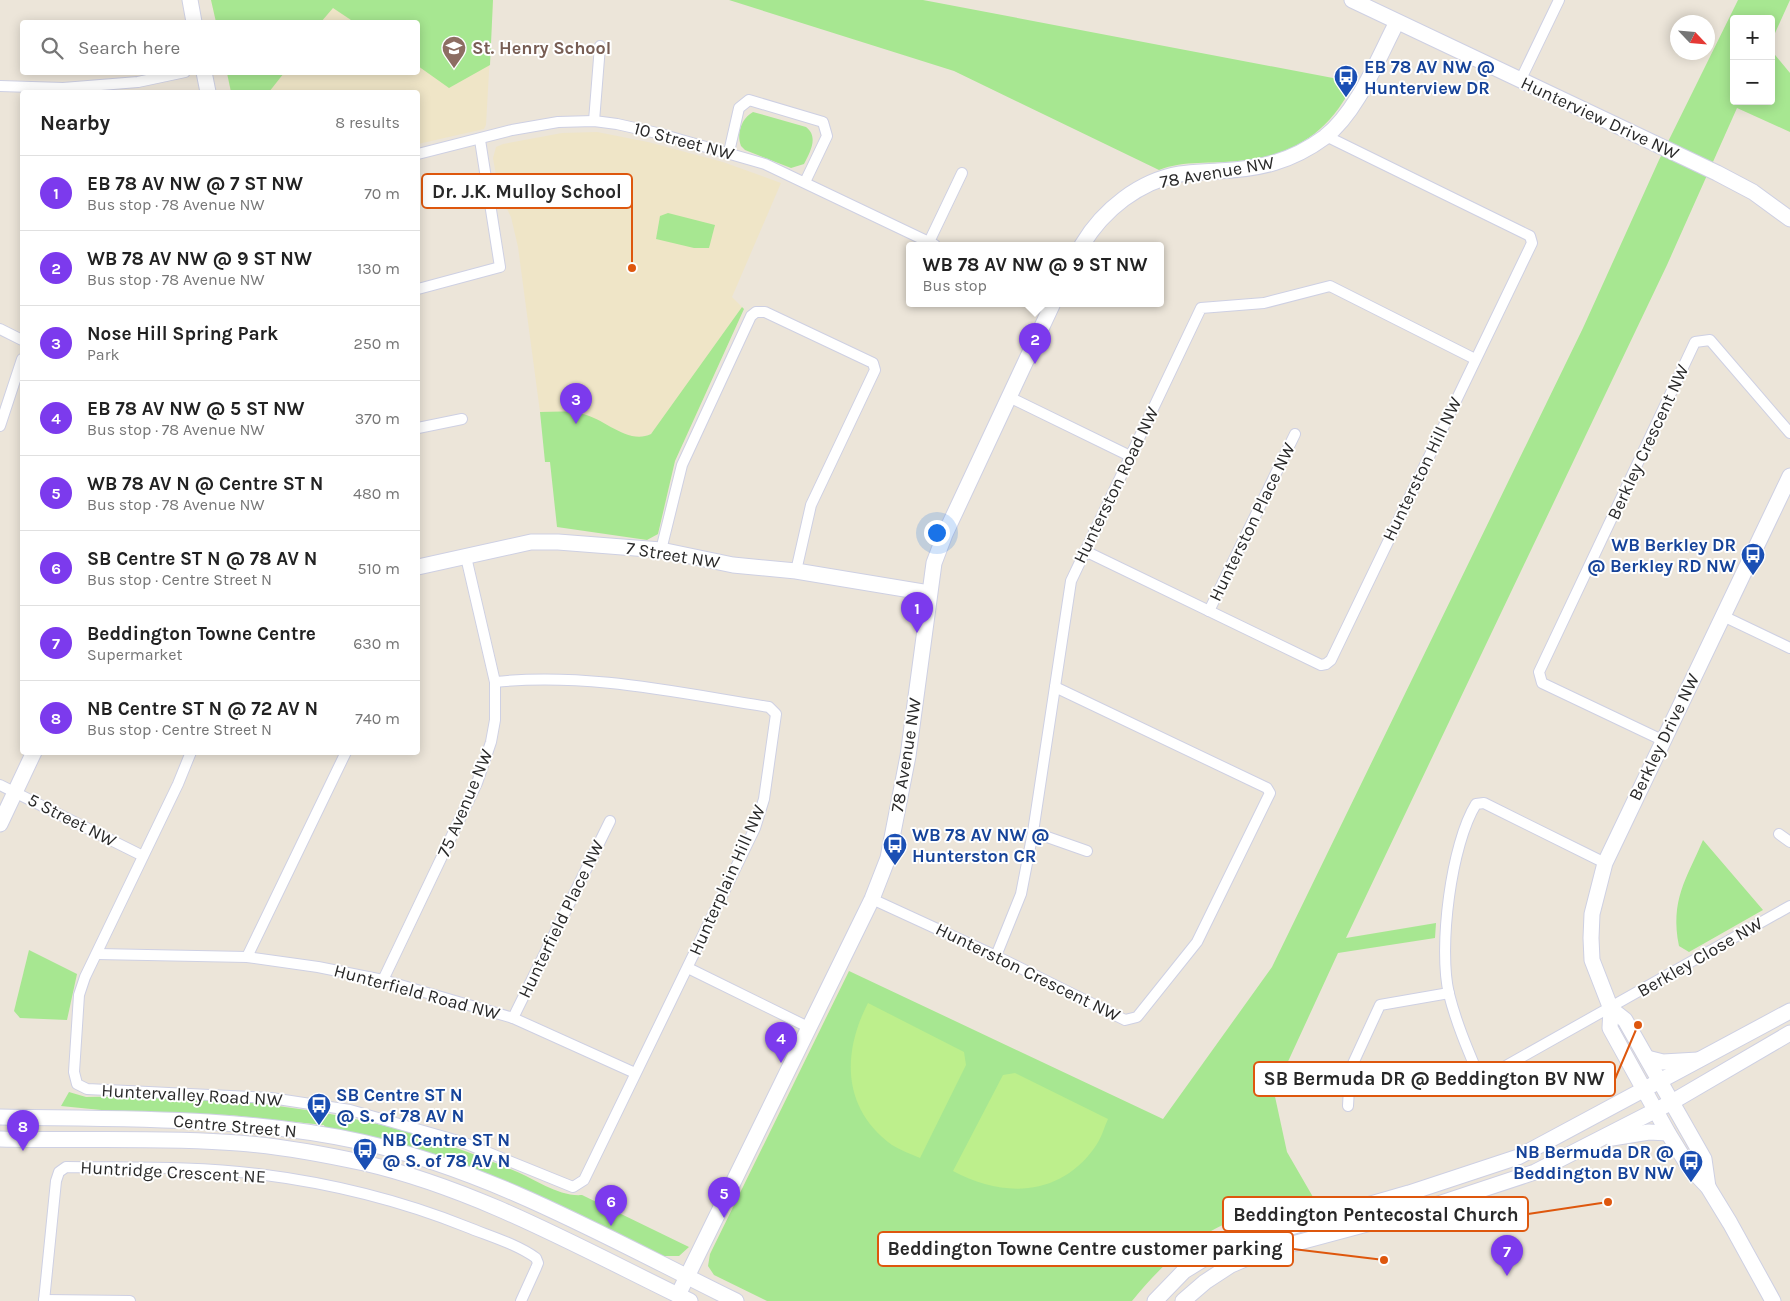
<!DOCTYPE html>
<html lang="en">
<head>
<meta charset="utf-8">
<style>
	:root { --surface:#fff; --page:#f2f2f2; --text:#222; --muted:#767676; --line:#e0e0e0; --accent:#7c3aed }
	body { margin:0; font-family:Karla,sans-serif; background:var(--page); color:var(--text) }
	.controls { position:absolute; right:15px; top:15px; display:grid; overflow:hidden; border-radius:5px; box-shadow:0 2px 12px #0003 }
	.controls button { width:45px; height:45px; display:grid; place-items:center; padding:0; border:0; border-bottom:1px solid var(--line); background:var(--surface); color:var(--text); font:25px sans-serif }
	.compass { position:absolute; left:1670px; top:15px; width:45px; height:45px; border-radius:50%; background:var(--surface); box-shadow:0 2px 12px #0003; rotate:116deg }
	.you { position:absolute; left:936px; top:532px; width:18px; height:18px; margin:-12px; border:4px solid #fff; border-radius:50%; background:#1a73e8; box-shadow:0 0 0 8px #1a73e833 }
	.badge { display:grid; place-items:center; width:32px; height:32px; border-radius:50%; background:var(--accent); color:#fff; font-size:16px; font-weight:700 }
	.pin { position:absolute; translate:-50% -41px; filter:drop-shadow(0 1px 2px #0008) }
	.pin::after { content:''; position:absolute; top:26px; width:18px; height:15px; background:inherit; clip-path:polygon(0 0,100% 0,50% 100%) }
	.popup { position:absolute; left:906px; top:242px; width:258px; height:65px; box-sizing:border-box; display:grid; place-content:center; border-radius:5px; background:var(--surface); filter:drop-shadow(0 1px 4px #0005); font-size:16px; white-space:nowrap; color:var(--muted) }
	.popup b { font-size:19px; color:var(--text) }
	.popup::after { content:''; position:absolute; left:50%; top:100%; margin-left:-10px; border:10px solid transparent; border-top-color:var(--surface) }
	.list { margin:0; padding:0; list-style:none }
	h2 { display:flex; justify-content:space-between; align-items:center; height:65px; margin:0; padding:0 20px; font-size:21px }
	h2 small { font-size:16px; font-weight:400; color:var(--muted) }
	.list li { display:grid; grid-template-columns:32px 1fr auto; gap:15px; align-items:center; box-sizing:border-box; height:75px; padding:0 20px; border-top:1px solid var(--line) }
	.list b { display:block; font-size:19px; white-space:nowrap }
	.list p { margin:0; font-size:16px; white-space:nowrap; color:var(--muted) }
	.list em { font-size:16px; font-style:normal; color:var(--muted) }
	.icon { flex:none; width:28px; height:28px; fill:none; stroke:currentColor; stroke-width:2; stroke-linecap:round; stroke-linejoin:round }
	.map { position:relative; flex:none; width:1790px; height:1301px; overflow:hidden }
	.search { position:absolute; background:var(--surface); box-shadow:0 2px 12px #0003; left:20px; top:20px; width:400px; height:55px; display:flex; align-items:center; gap:12px; box-sizing:border-box; padding:0 18px; border-radius:5px; color:var(--muted); font-size:19px }
	.panel { position:absolute; background:var(--surface); box-shadow:0 2px 12px #0003; left:20px; top:90px; width:400px; height:665px; border-radius:5px }
	.map>svg:first-child { display:block }
	.education { fill:#efe5c7 }
	.park { fill:#a7e791 }
	.pitch { fill:#bdef8c }
	.lines { fill:none; stroke-linecap:round; stroke-linejoin:round }
	.street-casing { stroke:#ced0e3; stroke-width:12 }
	.secondary-casing { stroke:#ced0e3; stroke-width:17 }
	.street { stroke:#fff; stroke-width:10 }
	.secondary { stroke:#fff; stroke-width:15 }
	.labels { text-anchor:middle; stroke-width:4; stroke-linejoin:round; paint-order:stroke }
	.education-label { font-size:18px; font-weight:bold; fill:#785e54; stroke:#fff; text-anchor:start }
	.transit-label { font-size:18px; font-weight:bold; fill:#164399; stroke:#fff; text-anchor:start }
	.street-label { font-size:18px; fill:#292929; stroke:#fff }
	.leader { fill:none; stroke:#de570d; stroke-width:2 }
	.callout-dot { fill:#de570d; stroke:#fff; stroke-width:2 }
	.callout { fill:#fff; stroke:#de570d; stroke-width:2 }
	.callout-label { font-size:19px; text-anchor:middle; font-weight:bold; fill:#292929 }
</style>
</head>
<body>
<div class="map">
<svg width="1790" height="1301" viewBox="0 0 1790 1301">
	<rect width="100%" height="100%" fill="#ece5d9"/>
	<g class="education">
		<path d="M 211,0 L 493,0 L 486,125 L 484,129 L 418,144 L 418,92 L 231,92 L 227,73 L 418,72 L 418,22 L 216,22 Z"/>
		<path d="M 597,132 L 648,142 L 723,162 L 781,183 L 732,297 L 742,307 L 657,428 L 651,434 L 639,438 L 630,437 L 584,414 L 540,412 L 518,247 L 511,217 L 499,193 L 493,158 L 496,147 L 503,144 L 562,133 Z"/>
	</g>
	<g class="park">
		<path d="M 211,0 L 493,0 L 490,65 L 449,88 L 418,66 L 418,22 L 354,22 L 333,8 L 321,22 L 216,22 Z"/>
		<path d="M 729,0 L 923,0 L 1354,82 C 1331,131 1293,157 1238,161 C 1211,164 1185,160 1159,170 L 954,71 Z"/>
		<path d="M 1738,0 L 1790,0 L 1771,42 L 1771,19 L 1734,19 L 1734,101 L 1771,101 L 1771,50 L 1790,73 L 1790,132 L 1737,108 L 1667,265 L 1346,938 L 1436,923 L 1435,938 L 1338,953 L 1274,1092 L 1287,1152 L 1313,1197 C 1231,1215 1187,1233 1132,1301 L 767,1301 L 714,1275 L 708,1266 L 710,1254 L 849,971 L 1163,1119 L 1272,967 L 1583,328 L 1659,160 Z"/>
		<path d="M 227,73 L 227,72 L 284,73 L 269,92 L 231,92 Z"/>
		<path d="M 753,112 L 806,127 C 819,137 810,152 804,164 L 791,168 L 745,150 L 741,146 C 736,133 742,118 753,112 Z"/>
		<path d="M 668,213 L 715,225 L 709,248 L 694,248 L 656,239 L 660,216 Z"/>
		<path d="M 742,307 L 744,309 L 675,461 L 658,534 L 647,540 L 557,527 L 550,462 L 545,462 L 540,412 C 554,412 569,410 583,414 C 605,419 628,445 651,434 Z"/>
		<path d="M 1703,840 L 1763,910 L 1689,952 L 1679,946 C 1670,900 1686,880 1703,840 Z"/>
		<path d="M 29,950 L 77,974 L 67,1020 L 20,1018 L 14,1011 Z"/>
		<path d="M 69,1092 L 86,1097 C 190,1095 297,1102 397,1129 C 437,1140 477,1155 515,1171 C 535,1179 559,1197 582,1195 L 689,1247 L 679,1256 L 663,1256 L 325,1128 L 324,1125 L 229,1115 L 121,1112 L 61,1106 Z"/>
	</g>
	<g class="pitch">
		<path d="M 868,1003 L 964,1052 L 966,1065 L 920,1158 C 911,1154 900,1150 892,1145 C 842,1109 842,1053 868,1003 Z"/>
		<path d="M 1015,1073 L 1108,1119 C 1104,1128 1101,1139 1095,1147 C 1060,1197 1003,1198 953,1171 L 1003,1075 Z"/>
	</g>
	<g class="lines">
		<defs>
			<g id="street">
				<path d="M 1520,81 L 1559,0"/>
				<path d="M 0,86 L 63,88 L 138,82 L 185,72"/>
				<path d="M 594,121 L 600,46"/>
				<path d="M 729,152 L 739,108 L 749,100 L 823,122 L 827,136 L 805,182"/>
				<path d="M 418,154 L 512,130 L 558,122 L 594,121 L 617,124 L 657,133 L 765,164 L 935,245"/>
				<path d="M 929,242 L 962,173"/>
				<path d="M 418,289 L 500,267 L 480,140"/>
				<path d="M 0,329 L 22,340"/>
				<path d="M 1009,397 L 1130,456"/>
				<path d="M 0,426 L 22,359"/>
				<path d="M 418,428 L 462,419"/>
				<path d="M 661,550 L 682,465 L 751,316 L 756,312 L 765,312 L 873,363 L 875,370 L 811,505 L 796,571"/>
				<path d="M 1085,551 L 1321,665 L 1326,664 L 1331,660 L 1532,243 L 1530,236 L 1326,136"/>
				<path d="M 1209,611 L 1295,434"/>
				<path d="M 1723,616 L 1790,648"/>
				<path d="M 1662,740 L 1542,683 L 1539,672 L 1695,342 L 1710,340 L 1790,433"/>
				<path d="M 191,752 L 178,784 L 85,977 L 79,995 L 74,1072 L 77,1084 L 87,1089 L 271,1098 L 350,1110 L 462,1142 L 573,1187 L 584,1180 L 755,828 L 764,799 L 776,714 L 769,707 C 679,693 587,672 495,682"/>
				<path d="M 0,785 L 143,856"/>
				<path d="M 1033,832 L 1087,851"/>
				<path d="M 1779,834 L 1790,842"/>
				<path d="M 1605,863 L 1484,803 L 1476,804 C 1451,844 1438,948 1449,994 C 1456,1022 1467,1048 1478,1074 L 1488,1076 L 1790,906"/>
				<path d="M 872,899 L 996,956 L 1125,1020 L 1137,1017 L 1197,942 L 1270,793 L 1267,788 L 1055,687"/>
				<path d="M 97,954 L 247,957 L 318,967 L 383,980 L 513,1018 L 635,1073"/>
				<path d="M 996,956 L 1021,894 L 1033,832 L 1071,581 L 1201,308 L 1264,303 L 1330,286 L 1475,359"/>
				<path d="M 247,957 L 346,752"/>
				<path d="M 688,968 L 808,1027"/>
				<path d="M 383,980 L 477,783 L 491,742 L 495,720 L 495,682 L 466,557"/>
				<path d="M 513,1018 L 610,821"/>
				<path d="M 1348,1106 L 1350,1070 L 1380,1005 L 1449,993"/>
				<path d="M 44,1300 L 130,1301"/>
				<path d="M 44,1301 L 56,1181 L 59,1172 L 66,1167 C 129,1168 195,1166 258,1174 C 330,1183 400,1200 467,1227 C 489,1236 517,1244 536,1258 L 538,1263 L 536,1268 L 521,1301"/>
			</g>
			<g id="secondary">
				<path d="M 190,0 L 194,22"/>
				<path d="M 1352,0 L 1717,173 L 1753,192 L 1790,219"/>
				<path d="M 204,72 L 208,92"/>
				<path d="M 1082,245 C 1103,210 1139,181 1180,174 C 1193,172 1206,172 1218,171 C 1260,169 1291,162 1325,137 C 1358,111 1378,58 1397,22"/>
				<path d="M 418,567 L 531,542 L 558,542 L 661,550 L 733,565 L 796,571 L 929,593"/>
				<path d="M 0,824 L 34,752"/>
				<path d="M 1611,1009 L 1625,1020 L 1704,1159 L 1708,1187"/>
				<path d="M 1647,1058 L 1663,1062 L 1698,1060"/>
				<path d="M 0,1117 C 121,1119 244,1116 362,1142 C 495,1172 615,1242 736,1301"/>
				<path d="M 1612,1138 L 1649,1132 L 1668,1133"/>
				<path d="M 0,1139 C 79,1141 159,1137 238,1143 C 280,1146 323,1154 364,1163 C 480,1190 584,1250 690,1301"/>
				<path d="M 678,1295 L 872,899 L 888,858 L 908,756 L 934,563 L 945,534 L 1053,303"/>
				<path d="M 1155,1301 L 1184,1271 L 1225,1246 L 1409,1193 L 1518,1157 L 1790,1011"/>
				<path d="M 1183,1301 L 1205,1282 L 1231,1265 L 1259,1253 L 1423,1209 L 1535,1172 L 1672,1102 L 1790,1033"/>
				<path d="M 1773,1301 L 1730,1223 L 1708,1187 L 1689,1167 L 1668,1133 L 1610,1028 L 1611,1009 L 1592,960 L 1591,938 L 1592,914 L 1605,863 L 1790,476"/>
			</g>
		</defs>
		<use href="#street" class="street-casing"/>
		<use href="#secondary" class="secondary-casing"/>
		<use href="#street" class="street"/>
		<use href="#secondary" class="secondary"/>
	</g>
	<defs>
		<symbol id="school-pin" viewBox="-11 -11 22 30"><path d="M0 17L-7.5 6A9.5 9.5 0 1 1 7.5 6Z" fill="#8d6e63" stroke="#fff"/><path d="M0-5L7-2L0 1L-7-2ZM-4 1L0 2.5L4 1V4Q0 6-4 4Z" fill="#fff"/></symbol>
		<symbol id="bus-pin" viewBox="-11 -11 22 30"><path d="M0 17L-7.5 6A9.5 9.5 0 1 1 7.5 6Z" fill="#1a4fb4" stroke="#fff"/><path d="M-5-6H5V4H4V6H2V4H-2V6H-4V4H-5ZM-3.5-4V0h7V-4ZM-3.5 1.2v1.5H-2V1.2ZM2 1.2v1.5H3.5V1.2Z" fill="#fff"/></symbol>
	</defs>
	<g fill-rule="evenodd">
		<use href="#school-pin" x="440" y="34" width="28" height="38"/>
		<use href="#bus-pin" x="1332" y="63" width="28" height="38"/>
		<use href="#bus-pin" x="1739" y="541" width="28" height="38"/>
		<use href="#bus-pin" x="881" y="831" width="28" height="38"/>
		<use href="#bus-pin" x="305" y="1091" width="28" height="38"/>
		<use href="#bus-pin" x="351" y="1136" width="28" height="38"/>
		<use href="#bus-pin" x="1677" y="1148" width="28" height="38"/>
	</g>
	<g class="labels">
		<g class="education-label">
			<text x="472" y="54">St. Henry School</text>
		</g>
		<g class="transit-label">
			<text x="1364" y="73">EB 78 AV NW @<tspan x="1364" dy="21">Hunterview DR</tspan></text>
			<text x="1736" y="551" text-anchor="end">WB Berkley DR<tspan x="1736" dy="21">@ Berkley RD NW</tspan></text>
			<text x="912" y="841">WB 78 AV NW @<tspan x="912" dy="21">Hunterston CR</tspan></text>
			<text x="336" y="1101">SB Centre ST N<tspan x="336" dy="21">@ S. of 78 AV N</tspan></text>
			<text x="382" y="1146">NB Centre ST N<tspan x="382" dy="21">@ S. of 78 AV N</tspan></text>
			<text x="1674" y="1158" text-anchor="end">NB Bermuda DR @<tspan x="1674" dy="21">Beddington BV NW</tspan></text>
		</g>
		<g class="street-label">
			<text transform="translate(1600 118) rotate(25)" y="6">Hunterview Drive NW</text>
			<text transform="translate(684 141) rotate(15)" y="6">10 Street NW</text>
			<text transform="translate(1217 172) rotate(-10)" y="6">78 Avenue NW</text>
			<text transform="translate(1648 442) rotate(-65)" y="6">Berkley Crescent NW</text>
			<text transform="translate(1422 469) rotate(-64)" y="6">Hunterston Hill NW</text>
			<text transform="translate(1116 485) rotate(-64)" y="6">Hunterston Road NW</text>
			<text transform="translate(1252 522) rotate(-64)" y="6">Hunterston Place NW</text>
			<text transform="translate(673 555) rotate(9)" y="6">7 Street NW</text>
			<text transform="translate(1664 737) rotate(-64)" y="6">Berkley Drive NW</text>
			<text transform="translate(906 755) rotate(-81)" y="6">78 Avenue NW</text>
			<text transform="translate(465 803) rotate(-67)" y="6">75 Avenue NW</text>
			<text transform="translate(72 820) rotate(27)" y="6">5 Street NW</text>
			<text transform="translate(727 880) rotate(-66)" y="6">Hunterplain Hill NW</text>
			<text transform="translate(561 919) rotate(-64)" y="6">Hunterfield Place NW</text>
			<text transform="translate(1700 957) rotate(-30)" y="6">Berkley Close NW</text>
			<text transform="translate(1028 972) rotate(26)" y="6">Hunterston Crescent NW</text>
			<text transform="translate(417 992) rotate(15)" y="6">Hunterfield Road NW</text>
			<text transform="translate(192 1095) rotate(3)" y="6">Huntervalley Road NW</text>
			<text transform="translate(235 1126) rotate(5)" y="6">Centre Street N</text>
			<text transform="translate(173 1172) rotate(3)" y="6">Huntridge Crescent NE</text>
		</g>
	</g>
	<path class="leader" d="M632 268L632 191M1638 1025L1615 1079M1608 1202L1528 1214M1384 1260L1293 1249"/>
	<g class="callout-dot">
		<circle cx="632" cy="268" r="5"/>
		<circle cx="1638" cy="1025" r="5"/>
		<circle cx="1608" cy="1202" r="5"/>
		<circle cx="1384" cy="1260" r="5"/>
	</g>
	<g class="callout">
		<rect x="422" y="174" width="210" height="34" rx="5"/>
		<rect x="1254" y="1062" width="361" height="34" rx="5"/>
		<rect x="1223" y="1197" width="305" height="34" rx="5"/>
		<rect x="878" y="1232" width="415" height="34" rx="5"/>
	</g>
	<g class="callout-label">
		<text x="527" y="198">Dr. J.K. Mulloy School</text>
		<text x="1434" y="1085">SB Bermuda DR @ Beddington BV NW</text>
		<text x="1376" y="1221">Beddington Pentecostal Church</text>
		<text x="1085" y="1255">Beddington Towne Centre customer parking</text>
	</g>
</svg>
<div class="controls">
<button>+</button>
<button>−</button>
</div>
<svg class="compass" viewBox="-18 -18 36 36"><path d="M0-13l5 13h-10z" fill="#e53935"/><path d="M0 13l5-13h-10z" fill="#767676"/></svg>
<div class="you"></div>
<div class="pin badge" style="left:917px;top:633px">1</div>
<div class="pin badge" style="left:1035px;top:364px">2</div>
<div class="popup"><b>WB 78 AV NW @ 9 ST NW</b>Bus stop</div>
<div class="pin badge" style="left:576px;top:424px">3</div>
<div class="pin badge" style="left:781px;top:1063px">4</div>
<div class="pin badge" style="left:724px;top:1218px">5</div>
<div class="pin badge" style="left:611px;top:1226px">6</div>
<div class="pin badge" style="left:1507px;top:1276px">7</div>
<div class="pin badge" style="left:23px;top:1151px">8</div>
<div class="search"><svg class="icon" aria-label="search" viewBox="0 0 24 24"><circle cx="10" cy="10" r="6"/><path d="M15 15l6 6"/></svg>Search here</div>
<section class="panel">
<h2>Nearby<small>8 results</small></h2>
<ul class="list">
<li><span class="badge">1</span><div><b>EB 78 AV NW @ 7 ST NW</b><p>Bus stop · 78 Avenue NW</p></div><em>70 m</em></li>
<li><span class="badge">2</span><div><b>WB 78 AV NW @ 9 ST NW</b><p>Bus stop · 78 Avenue NW</p></div><em>130 m</em></li>
<li><span class="badge">3</span><div><b>Nose Hill Spring Park</b><p>Park</p></div><em>250 m</em></li>
<li><span class="badge">4</span><div><b>EB 78 AV NW @ 5 ST NW</b><p>Bus stop · 78 Avenue NW</p></div><em>370 m</em></li>
<li><span class="badge">5</span><div><b>WB 78 AV N @ Centre ST N</b><p>Bus stop · 78 Avenue NW</p></div><em>480 m</em></li>
<li><span class="badge">6</span><div><b>SB Centre ST N @ 78 AV N</b><p>Bus stop · Centre Street N</p></div><em>510 m</em></li>
<li><span class="badge">7</span><div><b>Beddington Towne Centre</b><p>Supermarket</p></div><em>630 m</em></li>
<li><span class="badge">8</span><div><b>NB Centre ST N @ 72 AV N</b><p>Bus stop · Centre Street N</p></div><em>740 m</em></li>
</ul>
</section>
</div>
</body>
</html>
